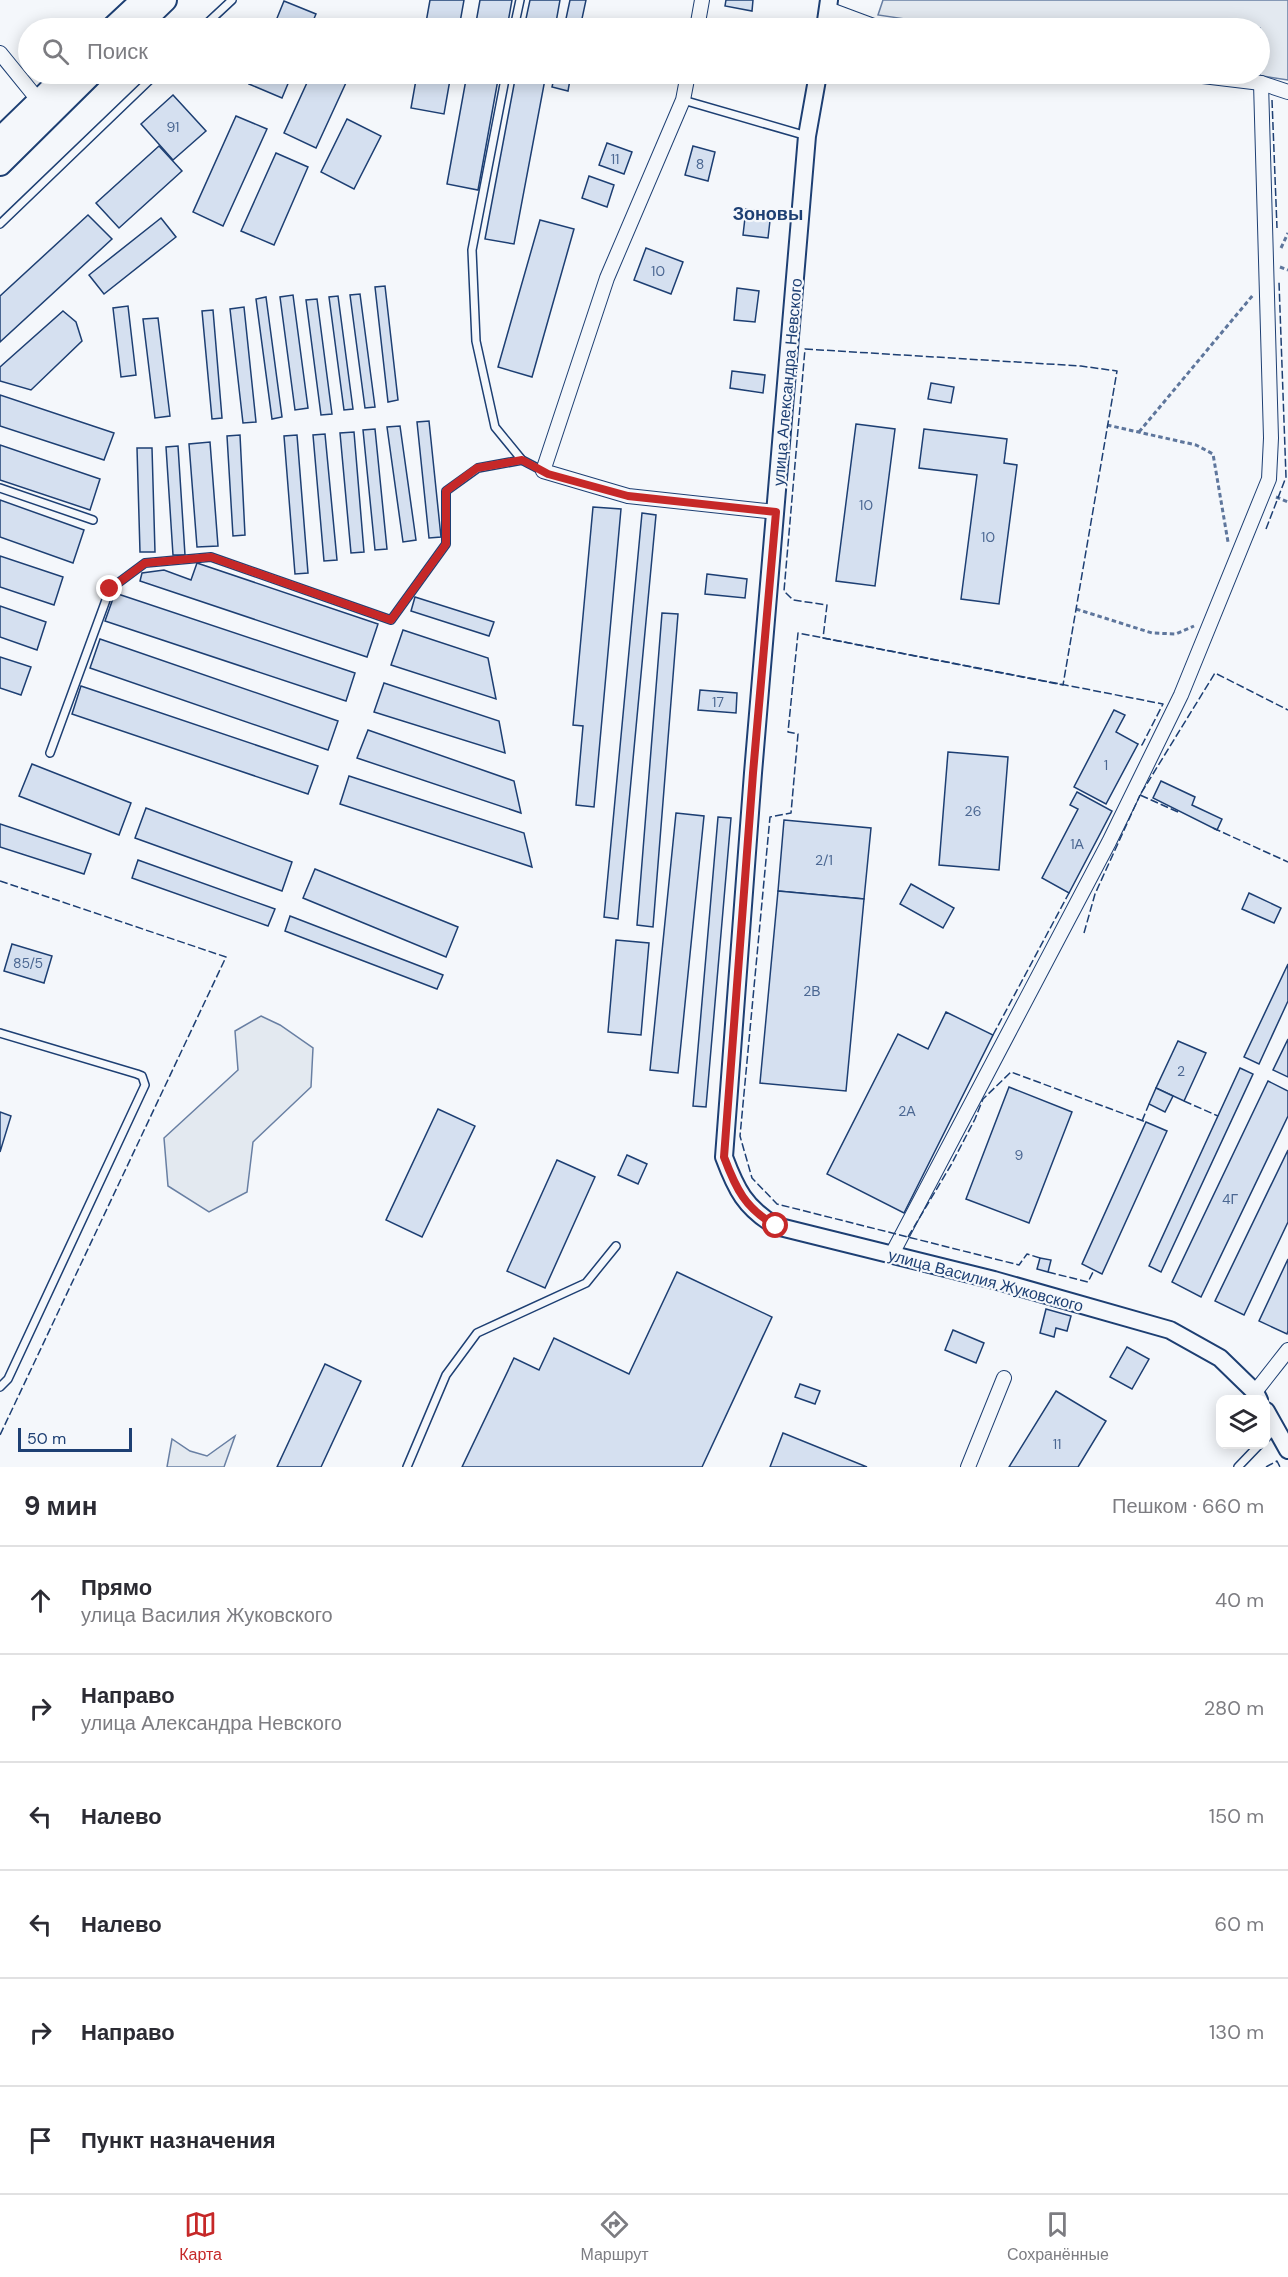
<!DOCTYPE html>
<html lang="ru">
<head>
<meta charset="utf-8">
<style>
	:root { --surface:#fff; --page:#f7f7f7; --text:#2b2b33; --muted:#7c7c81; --line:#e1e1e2; --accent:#c62828 }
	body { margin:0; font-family:"DM Sans",sans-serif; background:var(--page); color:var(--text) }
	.controls { position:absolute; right:18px; bottom:18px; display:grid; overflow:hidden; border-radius:12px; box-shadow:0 3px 15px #0003 }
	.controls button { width:54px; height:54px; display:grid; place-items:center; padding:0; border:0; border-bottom:2px solid var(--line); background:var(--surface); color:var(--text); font:30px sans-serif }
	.scale { position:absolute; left:18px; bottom:15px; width:114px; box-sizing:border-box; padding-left:6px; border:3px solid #1d3f73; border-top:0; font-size:16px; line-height:21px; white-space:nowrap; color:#1d3f73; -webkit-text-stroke:4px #f4f7fb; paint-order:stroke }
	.stop { position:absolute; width:18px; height:18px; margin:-14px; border:4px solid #c62828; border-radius:50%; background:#fff }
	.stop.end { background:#c62828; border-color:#fff; box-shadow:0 2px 6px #0008 }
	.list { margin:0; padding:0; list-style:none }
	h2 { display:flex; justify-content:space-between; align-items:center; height:78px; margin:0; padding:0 24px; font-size:26px }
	h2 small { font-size:20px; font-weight:400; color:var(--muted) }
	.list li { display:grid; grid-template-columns:39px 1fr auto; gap:18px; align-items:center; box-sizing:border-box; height:108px; padding:0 24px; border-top:2px solid var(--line) }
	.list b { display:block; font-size:22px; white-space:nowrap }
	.list p { margin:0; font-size:20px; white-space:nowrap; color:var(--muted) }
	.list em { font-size:20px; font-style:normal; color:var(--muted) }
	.icon { flex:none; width:33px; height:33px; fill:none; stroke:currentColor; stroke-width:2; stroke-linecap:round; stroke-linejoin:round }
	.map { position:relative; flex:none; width:1288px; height:1467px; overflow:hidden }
	.search { position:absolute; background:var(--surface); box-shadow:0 3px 15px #0003; left:18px; right:18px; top:18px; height:66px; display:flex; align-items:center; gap:15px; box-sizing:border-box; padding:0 21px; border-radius:33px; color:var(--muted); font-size:22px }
	.sheet { height:726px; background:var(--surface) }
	nav { display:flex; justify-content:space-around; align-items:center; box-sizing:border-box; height:84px; border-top:2px solid var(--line); background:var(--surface); font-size:16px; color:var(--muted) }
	nav a { display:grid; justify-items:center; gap:3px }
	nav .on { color:var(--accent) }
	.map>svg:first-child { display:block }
	.green { fill:#e3e9f0; stroke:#687fa3; stroke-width:1.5 }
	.building { fill:#d5e0f0; stroke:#1d3f73; stroke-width:1.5 }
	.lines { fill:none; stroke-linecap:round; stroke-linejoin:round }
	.service-casing { stroke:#1d3f73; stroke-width:10 }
	.minor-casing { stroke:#1d3f73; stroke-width:16 }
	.tertiary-casing { stroke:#1d3f73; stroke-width:20 }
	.trunk-casing { stroke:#1d3f73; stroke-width:26 }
	.path { stroke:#5e769c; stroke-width:3; stroke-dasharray:4.5 3; stroke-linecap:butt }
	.service { stroke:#f4f7fb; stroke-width:7 }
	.minor { stroke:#f4f7fb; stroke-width:14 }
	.tertiary { stroke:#f4f7fb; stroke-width:16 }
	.trunk { stroke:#f4f7fb; stroke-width:22 }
	.fence { stroke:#1d3f73; stroke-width:1.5; stroke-dasharray:8 3; stroke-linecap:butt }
	.route { stroke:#c62828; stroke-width:8 }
	.labels { text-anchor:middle; stroke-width:4.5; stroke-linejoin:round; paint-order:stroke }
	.number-label { font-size:14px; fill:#4b6792 }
	.street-label { font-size:16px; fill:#1d3f73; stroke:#f4f7fb }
	.neighbourhood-label { font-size:18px; font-weight:bold; fill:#1d3f73; stroke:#f4f7fb }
</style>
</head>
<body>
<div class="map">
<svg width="1288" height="1467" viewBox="0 0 1288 1467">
	<rect width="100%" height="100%" fill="#f4f7fb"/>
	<g class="green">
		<path d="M 883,0 L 1288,0 L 1288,80 L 1250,74 L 1260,74 L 1260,28 L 965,28 L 878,15 Z"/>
		<path d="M 261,1016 L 280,1025 L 313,1048 L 311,1087 L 253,1142 L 247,1192 L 209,1212 L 168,1186 L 164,1138 L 238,1070 L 235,1031 Z"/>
		<path d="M 235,1436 L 224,1467 L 167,1467 L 172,1439 L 190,1451 L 207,1456 Z"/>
	</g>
	<g class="building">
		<path d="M 430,0 L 464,0 L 459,28 L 425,28 Z"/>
		<path d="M 480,0 L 512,0 L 507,28 L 475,28 Z"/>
		<path d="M 530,0 L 560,0 L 555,28 L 524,28 Z"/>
		<path d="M 570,0 L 586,0 L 580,28 L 564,28 Z"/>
		<path d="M 726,0 L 753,0 L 752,11 L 725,6 Z"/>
		<path d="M 284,1 L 316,14 L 310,28 L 273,28 Z"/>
		<path d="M 336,20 L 355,28 L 332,28 Z"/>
		<path d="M 254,74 L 292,74 L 282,98 L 249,84 Z"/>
		<path d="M 311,74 L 350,74 L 316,148 L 284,133 Z"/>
		<path d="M 417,74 L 451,74 L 444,114 L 411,108 Z"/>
		<path d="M 467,74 L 499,74 L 478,190 L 447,184 Z"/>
		<path d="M 516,74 L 546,74 L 514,244 L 485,239 Z"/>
		<path d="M 555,74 L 571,74 L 568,91 L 552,87 Z"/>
		<path d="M 712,74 L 741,74 L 739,82 Z"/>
		<path d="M 173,95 L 206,131 L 173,160 L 141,124 Z"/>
		<path d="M 236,116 L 267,129 L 223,226 L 193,212 Z"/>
		<path d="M 347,119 L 381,136 L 354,189 L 321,172 Z"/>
		<path d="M 607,143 L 632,152 L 624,174 L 599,165 Z"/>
		<path d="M 159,146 L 182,171 L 119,228 L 96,203 Z"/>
		<path d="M 693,146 L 715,152 L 708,181 L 685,175 Z"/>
		<path d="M 276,153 L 308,167 L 274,245 L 241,231 Z"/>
		<path d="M 589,176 L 614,185 L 607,207 L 582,198 Z"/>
		<path d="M 746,209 L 771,212 L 768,238 L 743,235 Z"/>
		<path d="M 88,215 L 112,239 L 0,342 L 0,296 Z"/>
		<path d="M 161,218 L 176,237 L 104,294 L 89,275 Z"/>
		<path d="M 540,220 L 574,229 L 532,377 L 498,367 Z"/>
		<path d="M 646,248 L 683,262 L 671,294 L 634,280 Z"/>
		<path d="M 385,286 L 398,400 L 388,402 L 375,287 Z"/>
		<path d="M 737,288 L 759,291 L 755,322 L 734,320 Z"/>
		<path d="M 360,294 L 375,407 L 365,408 L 350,295 Z"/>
		<path d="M 293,295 L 308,408 L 295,410 L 280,297 Z"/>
		<path d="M 338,296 L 353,409 L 344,410 L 329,297 Z"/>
		<path d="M 266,297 L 282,417 L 272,419 L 256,299 Z"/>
		<path d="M 317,299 L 332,414 L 321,415 L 306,300 Z"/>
		<path d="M 128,306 L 136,375 L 121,377 L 113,308 Z"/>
		<path d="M 244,307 L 256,422 L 243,423 L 230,309 Z"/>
		<path d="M 213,310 L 222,418 L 212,419 L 202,311 Z"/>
		<path d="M 63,311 L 76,322 L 82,341 L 31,390 L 0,381 L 0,367 Z"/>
		<path d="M 158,318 L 170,416 L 155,418 L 143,319 Z"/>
		<path d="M 732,371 L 765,375 L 763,393 L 730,388 Z"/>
		<path d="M 931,383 L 954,387 L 951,403 L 928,399 Z"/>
		<path d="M 0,395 L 114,433 L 104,460 L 0,426 Z"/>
		<path d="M 429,421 L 441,537 L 429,538 L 417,422 Z"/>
		<path d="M 856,424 L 895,429 L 875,586 L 836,581 Z"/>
		<path d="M 400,426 L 416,540 L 403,542 L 387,427 Z"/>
		<path d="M 375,429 L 387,549 L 375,550 L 363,430 Z"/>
		<path d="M 924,429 L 1007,439 L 1004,463 L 1017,465 L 999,604 L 961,599 L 977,475 L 919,468 Z"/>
		<path d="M 354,432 L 364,552 L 351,553 L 340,433 Z"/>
		<path d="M 325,434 L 337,560 L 324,561 L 313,435 Z"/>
		<path d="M 240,435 L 245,535 L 233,536 L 227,436 Z"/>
		<path d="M 297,435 L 308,573 L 295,574 L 284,436 Z"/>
		<path d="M 210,442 L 218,546 L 197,547 L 189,444 Z"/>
		<path d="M 0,445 L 100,479 L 90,510 L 0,480 Z"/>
		<path d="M 178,446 L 185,555 L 173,555 L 166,447 Z"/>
		<path d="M 137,448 L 152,448 L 155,552 L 140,552 Z"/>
		<path d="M 0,500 L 84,530 L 73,563 L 0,537 Z"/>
		<path d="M 593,507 L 621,509 L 594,807 L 576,805 L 583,726 L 573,725 Z"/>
		<path d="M 642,513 L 656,515 L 618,919 L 604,917 Z"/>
		<path d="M 0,556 L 63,577 L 54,605 L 0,587 Z"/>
		<path d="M 197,563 L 378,624 L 367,657 L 140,581 L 142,573 L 164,570 L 191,580 Z"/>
		<path d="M 707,574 L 747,579 L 745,598 L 705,594 Z"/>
		<path d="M 115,593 L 355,673 L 346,701 L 105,621 Z"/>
		<path d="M 415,597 L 494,622 L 489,636 L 411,611 Z"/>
		<path d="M 0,606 L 46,622 L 37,650 L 0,637 Z"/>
		<path d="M 662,613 L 678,614 L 653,927 L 637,925 Z"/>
		<path d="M 403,630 L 488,658 L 496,699 L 391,665 Z"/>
		<path d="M 100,639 L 338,721 L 328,750 L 90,668 Z"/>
		<path d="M 0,657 L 31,667 L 21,695 L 0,688 Z"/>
		<path d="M 384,683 L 499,721 L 505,753 L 374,712 Z"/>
		<path d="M 81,686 L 318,766 L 308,794 L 72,714 Z"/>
		<path d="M 700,690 L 737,693 L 736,713 L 698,710 Z"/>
		<path d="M 1114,710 L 1125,715 L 1116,732 L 1138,744 L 1106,804 L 1074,787 Z"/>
		<path d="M 368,730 L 514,781 L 521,813 L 357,758 Z"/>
		<path d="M 948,752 L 1008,757 L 999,870 L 939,865 Z"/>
		<path d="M 32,764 L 131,803 L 119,835 L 19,796 Z"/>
		<path d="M 349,776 L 524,833 L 532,867 L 340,804 Z"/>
		<path d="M 1161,781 L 1195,797 L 1192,805 L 1222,819 L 1217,830 L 1153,798 Z"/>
		<path d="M 1077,792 L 1112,811 L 1069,893 L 1042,878 L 1078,809 L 1070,805 Z"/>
		<path d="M 146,808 L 292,862 L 282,891 L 135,838 Z"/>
		<path d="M 676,813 L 704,816 L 678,1073 L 650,1070 Z"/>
		<path d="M 718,817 L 731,818 L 706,1107 L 693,1106 Z"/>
		<path d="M 784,820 L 871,828 L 864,899 L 778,891 Z"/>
		<path d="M 0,824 L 91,854 L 84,874 L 0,847 Z"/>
		<path d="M 138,860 L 275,909 L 268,926 L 132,878 Z"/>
		<path d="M 315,869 L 458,927 L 446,957 L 303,898 Z"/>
		<path d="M 911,884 L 954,908 L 943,928 L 900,904 Z"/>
		<path d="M 778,891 L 864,899 L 846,1091 L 760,1083 Z"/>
		<path d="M 1249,893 L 1281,908 L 1274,923 L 1242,909 Z"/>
		<path d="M 290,916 L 443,975 L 437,989 L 285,931 Z"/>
		<path d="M 616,940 L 649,943 L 641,1035 L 608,1032 Z"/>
		<path d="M 12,944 L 52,956 L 44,983 L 4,971 Z"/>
		<path d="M 1288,964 L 1288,1001 L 1259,1064 L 1244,1057 Z"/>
		<path d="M 946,1012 L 993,1035 L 904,1213 L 827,1174 L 898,1034 L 928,1049 Z"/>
		<path d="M 1288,1039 L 1288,1077 L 1273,1070 Z"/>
		<path d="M 1178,1041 L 1206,1053 L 1184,1101 L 1156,1088 Z"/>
		<path d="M 1240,1068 L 1253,1074 L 1161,1272 L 1149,1266 Z"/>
		<path d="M 1268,1081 L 1288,1091 L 1288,1116 L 1201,1297 L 1172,1282 Z"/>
		<path d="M 1009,1087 L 1072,1112 L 1029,1223 L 966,1199 Z"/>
		<path d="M 1156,1088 L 1173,1096 L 1165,1112 L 1149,1104 Z"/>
		<path d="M 438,1109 L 475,1126 L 422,1237 L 386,1220 Z"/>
		<path d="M 0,1112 L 11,1116 L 0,1152 Z"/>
		<path d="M 1146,1122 L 1167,1131 L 1102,1274 L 1082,1264 Z"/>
		<path d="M 1288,1150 L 1288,1222 L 1244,1315 L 1215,1301 Z"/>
		<path d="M 627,1155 L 647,1164 L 638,1184 L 618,1175 Z"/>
		<path d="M 557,1160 L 595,1177 L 545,1288 L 507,1271 Z"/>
		<path d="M 1040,1258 L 1051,1260 L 1048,1272 L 1037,1269 Z"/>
		<path d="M 1288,1259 L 1288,1331 L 1287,1334 L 1259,1321 Z"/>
		<path d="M 677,1272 L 772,1317 L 702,1467 L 462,1467 L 514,1358 L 539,1370 L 554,1338 L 629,1374 Z"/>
		<path d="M 1046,1309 L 1071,1316 L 1067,1331 L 1056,1328 L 1054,1337 L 1040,1333 Z"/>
		<path d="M 953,1330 L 984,1343 L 976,1363 L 945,1350 Z"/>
		<path d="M 1127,1347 L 1149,1359 L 1132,1389 L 1110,1377 Z"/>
		<path d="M 325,1364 L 361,1381 L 321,1467 L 277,1467 Z"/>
		<path d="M 800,1384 L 820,1391 L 815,1404 L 795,1397 Z"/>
		<path d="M 1056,1391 L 1106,1421 L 1078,1467 L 1009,1467 Z"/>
		<path d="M 783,1433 L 867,1467 L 770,1467 Z"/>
	</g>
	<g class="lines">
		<defs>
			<g id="service">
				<path d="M 202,28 L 232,0"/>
				<path d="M 514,28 L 520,0"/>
				<path d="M 506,74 L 472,250 L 476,341 L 495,427 L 522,460 L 543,471"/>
				<path d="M 683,100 L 807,136"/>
				<path d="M 0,224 L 156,74"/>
				<path d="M 0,488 L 93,520"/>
				<path d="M 50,753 L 110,589 L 145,563 L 211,557 L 391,620 L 446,544 L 446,491 L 478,468 L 522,460"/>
				<path d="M 0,1033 L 137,1074 L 142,1076 L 145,1085 L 8,1379 L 0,1387"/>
				<path d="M 1266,1438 L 1275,1429"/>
				<path d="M 407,1467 L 446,1375 L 477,1333 L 586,1283 L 616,1246"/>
				<path d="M 1238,1467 L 1260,1444"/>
			</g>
			<g id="minor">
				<path d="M 828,9 L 879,28"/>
				<path d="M 697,28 L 702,0"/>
				<path d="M 0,53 L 39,101"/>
				<path d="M 688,74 L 683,100 L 607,278 L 543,471 L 628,496 L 776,512"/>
				<path d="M 1186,74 L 1261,83 L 1288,92"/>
				<path d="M 892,1254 L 1109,842 L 1181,695 L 1269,479 L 1271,438 L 1261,83"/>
				<path d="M 1255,1392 L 1288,1350"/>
				<path d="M 968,1467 L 1004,1378"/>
			</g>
			<g id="tertiary">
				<path d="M 825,28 L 829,0"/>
				<path d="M 818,74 L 807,136 L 753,773 L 724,1157 C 736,1189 745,1208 776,1226 L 994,1280 L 1170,1330 L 1220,1358 L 1255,1392 L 1259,1400"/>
				<path d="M 1266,1411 L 1288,1450"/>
			</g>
			<g id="trunk">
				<path d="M 113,28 L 143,0"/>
				<path d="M 136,28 L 165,0"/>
				<path d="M 0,139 L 67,74"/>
				<path d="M 0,164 L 91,74"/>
			</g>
		</defs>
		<use href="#service" class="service-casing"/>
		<use href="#minor" class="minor-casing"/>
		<use href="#tertiary" class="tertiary-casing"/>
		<use href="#trunk" class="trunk-casing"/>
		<g class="path">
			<path d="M 1281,248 L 1288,233"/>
			<path d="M 1280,267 L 1288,270"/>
			<path d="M 1107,425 L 1196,445 L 1213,454 L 1228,542"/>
			<path d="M 1139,432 L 1253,295"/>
			<path d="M 1276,497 L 1288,502"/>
			<path d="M 1076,609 L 1152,633 L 1176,634 L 1194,626"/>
		</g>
		<use href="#service" class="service"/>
		<use href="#minor" class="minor"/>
		<use href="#tertiary" class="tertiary"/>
		<use href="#trunk" class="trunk"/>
		<g class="fence">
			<path d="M 1272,100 L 1277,228"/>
			<path d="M 805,349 L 1081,366 L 1117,371 L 1063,685 L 823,638 L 827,605 L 793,600 L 784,591 Z"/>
			<path d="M 1266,529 L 1286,477 L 1279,282"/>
			<path d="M 1178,812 L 1140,795 L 1215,673 L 1288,710"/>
			<path d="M 1213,828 L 1288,862"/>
			<path d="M 0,881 L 226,957 L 0,1435"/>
			<path d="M 1084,933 L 1095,894 L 1140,795"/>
			<path d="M 993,1035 L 1069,893"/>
			<path d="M 1184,1101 L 1218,1116"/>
			<path d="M 1142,1121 L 1149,1104"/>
			<path d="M 908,1237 L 951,1165 L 975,1119 L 983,1099 L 1011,1072 L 1146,1122"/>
			<path d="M 1040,1258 L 1027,1254 L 1019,1265 L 777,1204 L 752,1178 L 740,1136 L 770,817 L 791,813 L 798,734 L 788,732 L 798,633 L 1163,704 L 1142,745 L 1138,744"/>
			<path d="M 1048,1272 L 1088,1282 L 1094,1270"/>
			<path d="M 1266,1467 L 1277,1461 L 1280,1467"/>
		</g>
	</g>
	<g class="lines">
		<path class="route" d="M 110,589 L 145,563 L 211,557 L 391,620 L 446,544 L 446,491 L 477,468 L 522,460 L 548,474 L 628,496 L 776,512 L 753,773 L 724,1157 C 736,1189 745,1208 776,1226"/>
	</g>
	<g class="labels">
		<g class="number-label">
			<text x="173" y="132">91</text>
			<text x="615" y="164">11</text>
			<text x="700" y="169">8</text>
			<text x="658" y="276">10</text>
			<text x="866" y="510">10</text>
			<text x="988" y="542">10</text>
			<text x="718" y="707">17</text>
			<text x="1106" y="770">1</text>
			<text x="973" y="816">26</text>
			<text x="1077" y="849">1А</text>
			<text x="824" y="865">2/1</text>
			<text x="28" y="968">85/5</text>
			<text x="812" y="996">2В</text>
			<text x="1181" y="1076">2</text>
			<text x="907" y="1116">2А</text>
			<text x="1019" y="1160">9</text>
			<text x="1230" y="1204">4Г</text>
			<text x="1057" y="1449">11</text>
		</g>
		<g class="street-label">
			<text transform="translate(787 382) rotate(-85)" y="6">улица Александра Невского</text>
			<text transform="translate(986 1280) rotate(15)" y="6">улица Василия Жуковского</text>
		</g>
		<g class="neighbourhood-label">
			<text x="768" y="220">Зоновы</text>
		</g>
	</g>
</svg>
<div class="controls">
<button><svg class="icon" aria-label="layers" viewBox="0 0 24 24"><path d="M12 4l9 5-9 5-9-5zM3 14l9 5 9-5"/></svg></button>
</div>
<div class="scale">50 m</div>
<div class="stop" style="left:776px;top:1226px"></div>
<div class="stop end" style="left:110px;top:589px"></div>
<div class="search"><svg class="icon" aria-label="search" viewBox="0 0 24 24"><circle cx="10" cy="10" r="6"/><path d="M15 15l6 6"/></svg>Поиск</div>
</div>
<section class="sheet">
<h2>9 мин<small>Пешком · 660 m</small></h2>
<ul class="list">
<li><svg class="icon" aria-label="ahead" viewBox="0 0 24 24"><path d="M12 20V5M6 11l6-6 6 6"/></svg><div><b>Прямо</b><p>улица Василия Жуковского</p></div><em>40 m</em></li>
<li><svg class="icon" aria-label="right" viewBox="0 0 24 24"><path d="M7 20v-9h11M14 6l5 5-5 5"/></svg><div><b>Направо</b><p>улица Александра Невского</p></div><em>280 m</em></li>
<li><svg class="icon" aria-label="left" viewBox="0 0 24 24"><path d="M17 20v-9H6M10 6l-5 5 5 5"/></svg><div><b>Налево</b></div><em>150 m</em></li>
<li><svg class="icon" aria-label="left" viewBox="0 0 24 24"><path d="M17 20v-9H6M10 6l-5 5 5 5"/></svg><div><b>Налево</b></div><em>60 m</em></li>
<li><svg class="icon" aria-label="right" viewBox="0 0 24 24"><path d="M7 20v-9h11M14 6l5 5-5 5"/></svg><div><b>Направо</b></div><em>130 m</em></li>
<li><svg class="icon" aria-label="arrive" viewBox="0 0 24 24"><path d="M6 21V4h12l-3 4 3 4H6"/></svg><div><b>Пункт назначения</b></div></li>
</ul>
</section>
<nav>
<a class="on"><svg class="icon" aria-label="map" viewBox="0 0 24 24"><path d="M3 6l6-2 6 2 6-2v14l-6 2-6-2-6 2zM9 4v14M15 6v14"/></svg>Карта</a>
<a><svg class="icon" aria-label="directions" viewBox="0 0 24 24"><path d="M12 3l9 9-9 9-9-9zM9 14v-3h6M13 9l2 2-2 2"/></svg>Маршрут</a>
<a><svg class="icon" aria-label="saved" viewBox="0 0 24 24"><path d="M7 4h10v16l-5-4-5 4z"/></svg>Сохранённые</a>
</nav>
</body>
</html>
